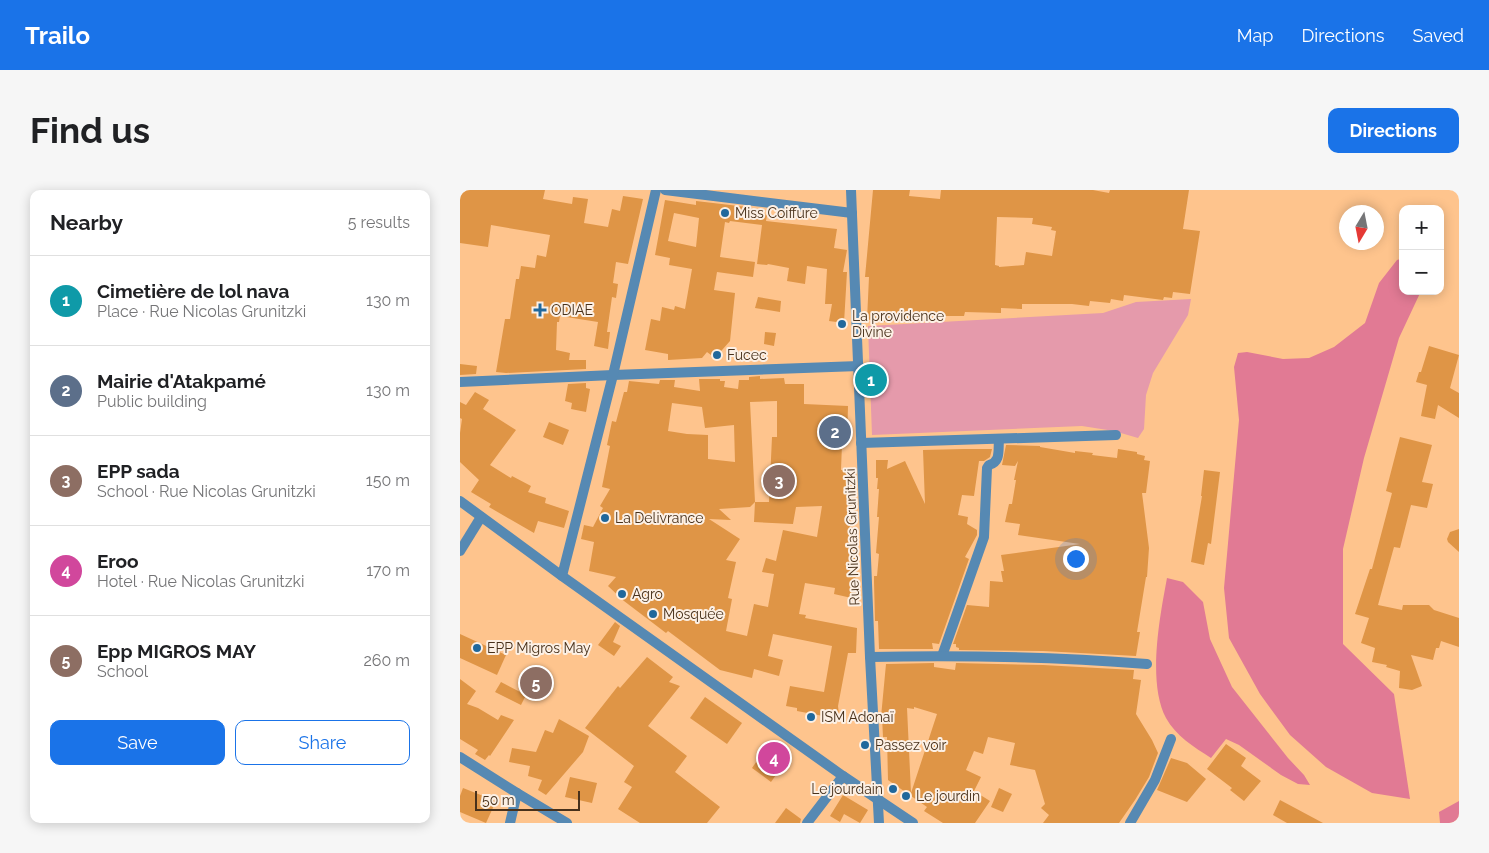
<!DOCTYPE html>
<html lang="en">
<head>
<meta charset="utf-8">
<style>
	:root { --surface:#fff; --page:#f6f6f6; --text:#202124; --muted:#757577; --line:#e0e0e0; --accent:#1a73e8 }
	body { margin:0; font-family:Raleway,sans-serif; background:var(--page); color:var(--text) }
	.controls { position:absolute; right:15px; top:15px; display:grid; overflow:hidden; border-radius:10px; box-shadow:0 2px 12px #0003 }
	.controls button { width:45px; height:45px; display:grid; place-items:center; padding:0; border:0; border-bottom:1px solid var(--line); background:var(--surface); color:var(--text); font:25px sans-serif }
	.compass { position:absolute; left:879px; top:15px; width:45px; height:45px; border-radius:50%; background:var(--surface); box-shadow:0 2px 12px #0003; rotate:190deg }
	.scale { position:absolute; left:15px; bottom:12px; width:105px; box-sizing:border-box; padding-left:5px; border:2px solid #48311b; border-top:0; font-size:14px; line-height:18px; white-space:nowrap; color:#48311b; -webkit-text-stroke:4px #fcf0e5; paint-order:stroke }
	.you { position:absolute; left:615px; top:368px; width:18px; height:18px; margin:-12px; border:4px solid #fff; border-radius:50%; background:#1a73e8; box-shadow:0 0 0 8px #1a73e833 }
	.badge { display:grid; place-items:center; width:32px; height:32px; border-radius:50%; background:var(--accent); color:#fff; font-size:16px; font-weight:700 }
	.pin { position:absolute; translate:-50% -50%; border:2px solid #fff; box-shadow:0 1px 5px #0006 }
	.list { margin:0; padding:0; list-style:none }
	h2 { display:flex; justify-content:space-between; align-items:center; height:65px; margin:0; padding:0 20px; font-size:21px }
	h2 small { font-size:16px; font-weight:400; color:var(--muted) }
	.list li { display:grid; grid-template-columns:32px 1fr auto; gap:15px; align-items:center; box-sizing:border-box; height:90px; padding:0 20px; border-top:1px solid var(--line) }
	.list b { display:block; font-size:19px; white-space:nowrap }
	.list p { margin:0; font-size:16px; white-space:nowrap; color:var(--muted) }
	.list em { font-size:16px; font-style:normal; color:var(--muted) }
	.actions { display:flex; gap:10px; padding:15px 20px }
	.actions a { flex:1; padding:11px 0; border:1px solid var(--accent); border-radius:10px; text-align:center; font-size:18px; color:var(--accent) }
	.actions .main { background:var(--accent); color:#fff }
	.map { position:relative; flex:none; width:999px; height:633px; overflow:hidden; border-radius:10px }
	header { display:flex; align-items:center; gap:30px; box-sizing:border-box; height:70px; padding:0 25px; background:var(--accent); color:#fff }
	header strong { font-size:24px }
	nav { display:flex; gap:28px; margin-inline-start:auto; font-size:18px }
	.intro { display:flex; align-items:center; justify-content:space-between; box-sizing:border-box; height:120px; padding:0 30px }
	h1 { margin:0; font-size:35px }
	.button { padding:12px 22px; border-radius:10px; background:var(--accent); color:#fff; font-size:18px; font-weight:700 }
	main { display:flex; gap:30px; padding:0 30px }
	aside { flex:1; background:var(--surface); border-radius:10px; box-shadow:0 2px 12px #0003 }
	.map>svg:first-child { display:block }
	.green { fill:#e59aab }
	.forest { fill:#e17a94 }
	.building { fill:#df9546; fill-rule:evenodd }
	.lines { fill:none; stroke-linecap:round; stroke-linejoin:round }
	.street { stroke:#5689b3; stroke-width:10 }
	.poi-dot { fill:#20689c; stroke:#fcf0e5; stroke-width:2 }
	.labels { text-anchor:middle; stroke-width:4; stroke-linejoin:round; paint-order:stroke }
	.poi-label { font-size:14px; fill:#48311b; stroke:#fcf0e5; text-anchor:start }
	.street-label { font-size:14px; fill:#48311b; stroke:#fcf0e5 }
</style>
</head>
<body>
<header>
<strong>Trailo</strong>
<nav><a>Map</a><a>Directions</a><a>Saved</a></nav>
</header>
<div class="intro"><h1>Find us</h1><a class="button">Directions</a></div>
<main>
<aside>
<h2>Nearby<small>5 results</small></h2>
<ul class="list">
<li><span class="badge" style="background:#0f9aa8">1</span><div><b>Cimetière de lol nava</b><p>Place · Rue Nicolas Grunitzki</p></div><em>130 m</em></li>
<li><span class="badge" style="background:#5c6f8a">2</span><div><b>Mairie d'Atakpamé</b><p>Public building</p></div><em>130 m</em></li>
<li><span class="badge" style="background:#8d6e63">3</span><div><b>EPP sada</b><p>School · Rue Nicolas Grunitzki</p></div><em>150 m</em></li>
<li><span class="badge" style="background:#d1479c">4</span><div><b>Eroo</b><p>Hotel · Rue Nicolas Grunitzki</p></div><em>170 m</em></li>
<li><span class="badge" style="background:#8d6e63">5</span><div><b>Epp MIGROS MAY</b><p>School</p></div><em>260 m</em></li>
</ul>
<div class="actions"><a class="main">Save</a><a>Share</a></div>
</aside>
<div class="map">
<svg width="999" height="633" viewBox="0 0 999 633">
	<rect width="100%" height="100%" fill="#fec48d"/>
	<path class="green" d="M 731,109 L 728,125 L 693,183 L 686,205 L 684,239 L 678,248 L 654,241 L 622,236 L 412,245 L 408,136 L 643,123 L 676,112 Z"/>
	<g class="forest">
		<path d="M 943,68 L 943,101 L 961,101 L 939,148 L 904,268 L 883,359 L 883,454 L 934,504 L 950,609 L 912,603 L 866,577 L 830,545 L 800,504 L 769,448 L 764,398 L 779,230 L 774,177 L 778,163 L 787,162 L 823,169 L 849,168 L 874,157 L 905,133 L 919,93 L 937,70 Z"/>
		<path d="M 707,388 L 723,392 L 743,412 L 750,449 L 772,497 L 828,568 L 844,585 L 850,595 L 838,594 L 821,585 L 779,555 L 766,549 L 751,568 C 734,557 716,546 706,528 C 687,492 700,426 707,388 Z"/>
		<path d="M 999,611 L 999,633 L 980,633 L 979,622 Z"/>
	</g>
	<g class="building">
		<path d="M 0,0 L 85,0 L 83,9 L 112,14 L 113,7 L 128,9 L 124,33 L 148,37 L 152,19 L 160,21 L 163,6 L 183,9 L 168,74 L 156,72 L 153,93 L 158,94 L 156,108 L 152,107 L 147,142 L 150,142 L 148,159 L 134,156 L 138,132 L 100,126 L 99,132 L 97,132 L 96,160 L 110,163 L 109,170 L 126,170 L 126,179 L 46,183 L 36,182 L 45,129 L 50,129 L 56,89 L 59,89 L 61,76 L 75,78 L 77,65 L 86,67 L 90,45 L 31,35 L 28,57 L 0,53 Z"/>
		<path d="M 413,0 L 450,0 L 449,6 L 480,9 L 481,0 L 633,0 L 649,3 L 650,0 L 729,0 L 723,39 L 740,41 L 730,104 L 713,102 L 712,108 L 704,107 L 703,110 L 664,105 L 663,111 L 651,109 L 650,113 L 630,111 L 629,116 L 612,114 L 562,114 L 562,119 L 541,118 L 541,123 L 505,122 L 504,126 L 462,126 L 462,129 L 422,132 L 422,129 L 407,130 L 409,87 L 405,87 ZM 537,27 L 573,28 L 572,34 L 592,37 L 591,40 L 596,41 L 592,66 L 566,62 L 564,75 L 539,77 L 539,76 L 535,75 Z"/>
		<path d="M 205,10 L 236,15 L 236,11 L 287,17 L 286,20 L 307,25 L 306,31 L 377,39 L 374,58 L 387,60 L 383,82 L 387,82 L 384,133 L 369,131 L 372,114 L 365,114 L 367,79 L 347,76 L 345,94 L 327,91 L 329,78 L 308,74 L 307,75 L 297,74 L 302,35 L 270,31 L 269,33 L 265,32 L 260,67 L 295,72 L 293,87 L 257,82 L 254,100 L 275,103 L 270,151 L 255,168 L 247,162 L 242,168 L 208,170 L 208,164 L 185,160 L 191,129 L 200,131 L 202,117 L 214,120 L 215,116 L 225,119 L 232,79 L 209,75 L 210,68 L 195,65 ZM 214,23 L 239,28 L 236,57 L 208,51 Z"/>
		<path d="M 298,107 L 321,111 L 320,122 L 295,118 Z"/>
		<path d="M 305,142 L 316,143 L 314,156 L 304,154 Z"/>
		<path d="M 969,156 L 999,165 L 990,198 L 999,203 L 999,228 L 978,215 L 975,229 L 961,226 L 967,195 L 956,192 L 959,182 L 961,182 Z"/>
		<path d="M 0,174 L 17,176 L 16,184 L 0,185 Z"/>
		<path d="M 300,186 L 300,189 L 324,188 L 325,194 L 344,194 L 344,214 L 388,216 L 387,254 L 382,254 L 381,280 L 390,279 L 392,321 L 389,346 L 394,346 L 392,368 L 395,368 L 396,409 L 374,404 L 375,398 L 345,393 L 339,424 L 346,425 L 345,428 L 397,438 L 396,463 L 388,463 L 378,516 L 379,525 L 373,531 L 368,530 L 363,526 L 337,521 L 337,518 L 326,516 L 330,496 L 364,502 L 372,456 L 313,444 L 308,466 L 323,470 L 319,486 L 294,479 L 292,488 L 260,480 L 208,441 L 206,443 L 164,411 L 148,396 L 156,387 L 129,381 L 134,352 L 121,349 L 124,335 L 133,337 L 143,318 L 140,316 L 150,299 L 142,297 L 150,256 L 147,255 L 152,231 L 156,232 L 164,202 L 167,202 L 169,191 L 199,194 L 200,190 L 215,190 L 214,197 L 240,201 L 239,189 L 260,189 L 260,191 L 265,191 L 264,197 L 278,199 L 279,190 L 289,190 L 289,187 ZM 317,211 L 317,247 L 312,247 L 309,312 L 295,312 L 294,332 L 333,334 L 336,317 L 362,316 L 357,347 L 323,340 L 316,371 L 306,368 L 302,382 L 314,384 L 308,417 L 294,414 L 287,446 L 266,441 L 272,409 L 268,408 L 276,372 L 266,370 L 280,349 L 249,329 L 271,330 L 259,319 L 290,317 L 295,312 L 290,212 ZM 212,213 L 242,217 L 245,238 L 274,235 L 275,272 L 248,269 L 248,245 L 227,244 L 208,241 Z"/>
		<path d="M 126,193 L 126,198 L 130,199 L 126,222 L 111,219 L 112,213 L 105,211 L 108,194 Z"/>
		<path d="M 15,202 L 29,210 L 23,219 L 56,240 L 30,275 L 51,288 L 52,286 L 71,296 L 68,302 L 86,308 L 85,313 L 109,321 L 104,338 L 78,331 L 74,343 L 29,317 L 31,314 L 11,302 L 19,290 L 0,272 L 0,243 L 2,229 L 0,228 L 0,212 L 6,215 Z"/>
		<path d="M 89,232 L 109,240 L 103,255 L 83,247 Z"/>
		<path d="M 940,247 L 972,255 L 962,292 L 973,294 L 967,318 L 951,315 L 940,358 L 934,357 L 918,415 L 942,420 L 943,415 L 969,415 L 974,420 L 999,428 L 999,457 L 981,451 L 979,458 L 976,458 L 973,470 L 951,465 L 962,496 L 952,500 L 939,498 L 940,481 L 926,477 L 927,475 L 912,472 L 915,458 L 901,453 L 909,428 L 895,424 L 910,379 L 912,379 L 932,303 L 926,301 Z"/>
		<path d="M 546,255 L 580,256 L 580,257 L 615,263 L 615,261 L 633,263 L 632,265 L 657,268 L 658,259 L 677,262 L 677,264 L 685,266 L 684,270 L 690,271 L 686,303 L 682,303 L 689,358 L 687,387 L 686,387 L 677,442 L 680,442 L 676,466 L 583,461 L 499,460 L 499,458 L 496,457 L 496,454 L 493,454 L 507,415 L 529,417 L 530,391 L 543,392 L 541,381 L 544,381 L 541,365 L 620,354 L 558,345 L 560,334 L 545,332 L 549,314 L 552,314 L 556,290 L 554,290 L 558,271 L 555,276 L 542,275 Z"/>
		<path d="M 504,259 L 532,259 L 530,267 L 524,271 L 519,271 L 514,306 L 502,305 L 498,325 L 508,327 L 507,334 L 517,340 L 517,345 L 505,367 L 509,369 L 479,454 L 472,453 L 473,459 L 419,459 L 418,431 L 415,431 L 414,392 L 414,386 L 417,386 L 419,364 L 416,363 L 419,327 L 417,327 L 419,299 L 417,299 L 418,288 L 416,288 L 416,270 L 428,270 L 427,279 L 445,271 L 465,314 L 463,260 Z"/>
		<path d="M 744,280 L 760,282 L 751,354 L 748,353 L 744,375 L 731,372 L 742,306 L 741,306 Z"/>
		<path d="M 999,339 L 999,362 L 988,352 L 987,349 L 990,342 Z"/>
		<path d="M 155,432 L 160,436 L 153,452 L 161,456 L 154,466 L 138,455 Z"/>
		<path d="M 0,444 L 46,465 L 37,485 L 0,468 Z"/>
		<path d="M 187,467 L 213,487 L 209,492 L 220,496 L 188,536 L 227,566 L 215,582 L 260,617 L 247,633 L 180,633 L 158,619 L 172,597 L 164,592 L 174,576 L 125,538 L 158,496 L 160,498 Z"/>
		<path d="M 474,473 L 474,477 L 495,480 L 496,473 L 583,475 L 674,480 L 673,489 L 681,490 L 676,524 L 692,550 L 698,563 L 689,587 L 675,610 L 659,633 L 583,633 L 589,625 L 581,618 L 585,614 L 575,580 L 550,575 L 555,553 L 528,547 L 523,564 L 514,561 L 506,580 L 521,587 L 514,601 L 530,611 L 515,633 L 483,633 L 464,621 L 467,617 L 428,590 L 427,547 L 423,547 L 422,527 L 421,527 L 426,474 ZM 454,517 L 477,524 L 451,603 L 447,518 L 454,519 Z"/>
		<path d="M 0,489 L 16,501 L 7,514 L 18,518 L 38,530 L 41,525 L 54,530 L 30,566 L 29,565 L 25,570 L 15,564 L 18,560 L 0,549 Z"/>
		<path d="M 41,492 L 66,505 L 61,515 L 35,502 Z"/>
		<path d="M 245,507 L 282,533 L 267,554 L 230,528 Z"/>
		<path d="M 99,529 L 129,546 L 123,562 L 86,605 L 78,600 L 82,590 L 68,586 L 70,576 L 49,572 L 52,558 L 76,562 L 85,540 L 93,543 Z"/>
		<path d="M 766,554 L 786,568 L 781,576 L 801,591 L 784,611 L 770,600 L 772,598 L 747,579 Z"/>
		<path d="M 308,555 L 328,568 L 311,592 L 292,578 Z"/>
		<path d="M 711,568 L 727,573 L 746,589 L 727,612 L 697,600 Z"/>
		<path d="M 110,587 L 137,593 L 132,613 L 105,607 Z"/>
		<path d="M 3,598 L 36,611 L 26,633 L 0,622 L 0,606 Z"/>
		<path d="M 539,598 L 552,604 L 543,622 L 531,617 Z"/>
		<path d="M 383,605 L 408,620 L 400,633 L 384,624 L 380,632 L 370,626 Z"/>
		<path d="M 820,610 L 835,618 L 863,633 L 827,633 L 813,625 Z"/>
		<path d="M 326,618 L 341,629 L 340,633 L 315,633 Z"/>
	</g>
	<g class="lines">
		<g class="street">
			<path d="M 205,0 L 392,23"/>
			<path d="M 391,0 L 410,467 L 419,633"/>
			<path d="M 0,192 L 153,185 L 399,176"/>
			<path d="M 401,253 L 656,245"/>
			<path d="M 0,311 L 102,386 L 383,586 L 453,633"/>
			<path d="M 0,361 L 21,327"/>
			<path d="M 102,386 L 153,185 L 196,0"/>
			<path d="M 482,466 L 524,347 L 527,278 L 529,275 C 541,272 538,260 539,249"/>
			<path d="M 410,467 C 502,465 595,467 687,474"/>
			<path d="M 0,567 L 57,603 L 50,633"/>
			<path d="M 57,603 L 107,633"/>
			<path d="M 347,633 L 383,586"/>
			<path d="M 670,633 L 695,590 L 711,549"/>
		</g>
	</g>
	<g class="poi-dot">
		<circle cx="265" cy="23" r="5"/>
		<path d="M77.5 112.5h5v5h5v5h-5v5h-5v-5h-5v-5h5z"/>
		<circle cx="382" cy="134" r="5"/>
		<circle cx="257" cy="165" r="5"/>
		<circle cx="145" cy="328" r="5"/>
		<circle cx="162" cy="404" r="5"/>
		<circle cx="193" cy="424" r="5"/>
		<circle cx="17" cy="458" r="5"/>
		<circle cx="351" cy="527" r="5"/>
		<circle cx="405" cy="555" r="5"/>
		<circle cx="433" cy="599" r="5"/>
		<circle cx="446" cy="606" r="5"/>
	</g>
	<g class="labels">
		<g class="poi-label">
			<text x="275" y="28">Miss Coiffure</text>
			<text x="91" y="125">ODIAE</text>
			<text x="392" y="131">La providence<tspan x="392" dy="16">Divine</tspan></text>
			<text x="267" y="170">Fucec</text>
			<text x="155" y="333">La Delivrance</text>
			<text x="172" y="409">Agro</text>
			<text x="203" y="429">Mosquée</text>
			<text x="27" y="463">EPP Migros May</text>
			<text x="361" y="532">ISM Adonaï</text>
			<text x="415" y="560">Passez voir</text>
			<text x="423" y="604" text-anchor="end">Le jourdain</text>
			<text x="456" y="611">Le jourdin</text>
		</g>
		<g class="street-label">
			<text transform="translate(392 347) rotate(-92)" y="5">Rue Nicolas Grunitzki</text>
		</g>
	</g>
</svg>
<div class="controls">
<button>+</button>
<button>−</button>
</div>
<svg class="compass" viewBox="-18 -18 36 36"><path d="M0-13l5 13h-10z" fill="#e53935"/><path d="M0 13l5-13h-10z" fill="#757577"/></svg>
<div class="scale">50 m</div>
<div class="you"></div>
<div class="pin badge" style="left:411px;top:190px;background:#0f9aa8">1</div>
<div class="pin badge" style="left:375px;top:242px;background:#5c6f8a">2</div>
<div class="pin badge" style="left:319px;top:291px;background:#8d6e63">3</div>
<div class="pin badge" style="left:314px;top:568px;background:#d1479c">4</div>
<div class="pin badge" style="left:76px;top:493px;background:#8d6e63">5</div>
</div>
</main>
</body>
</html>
